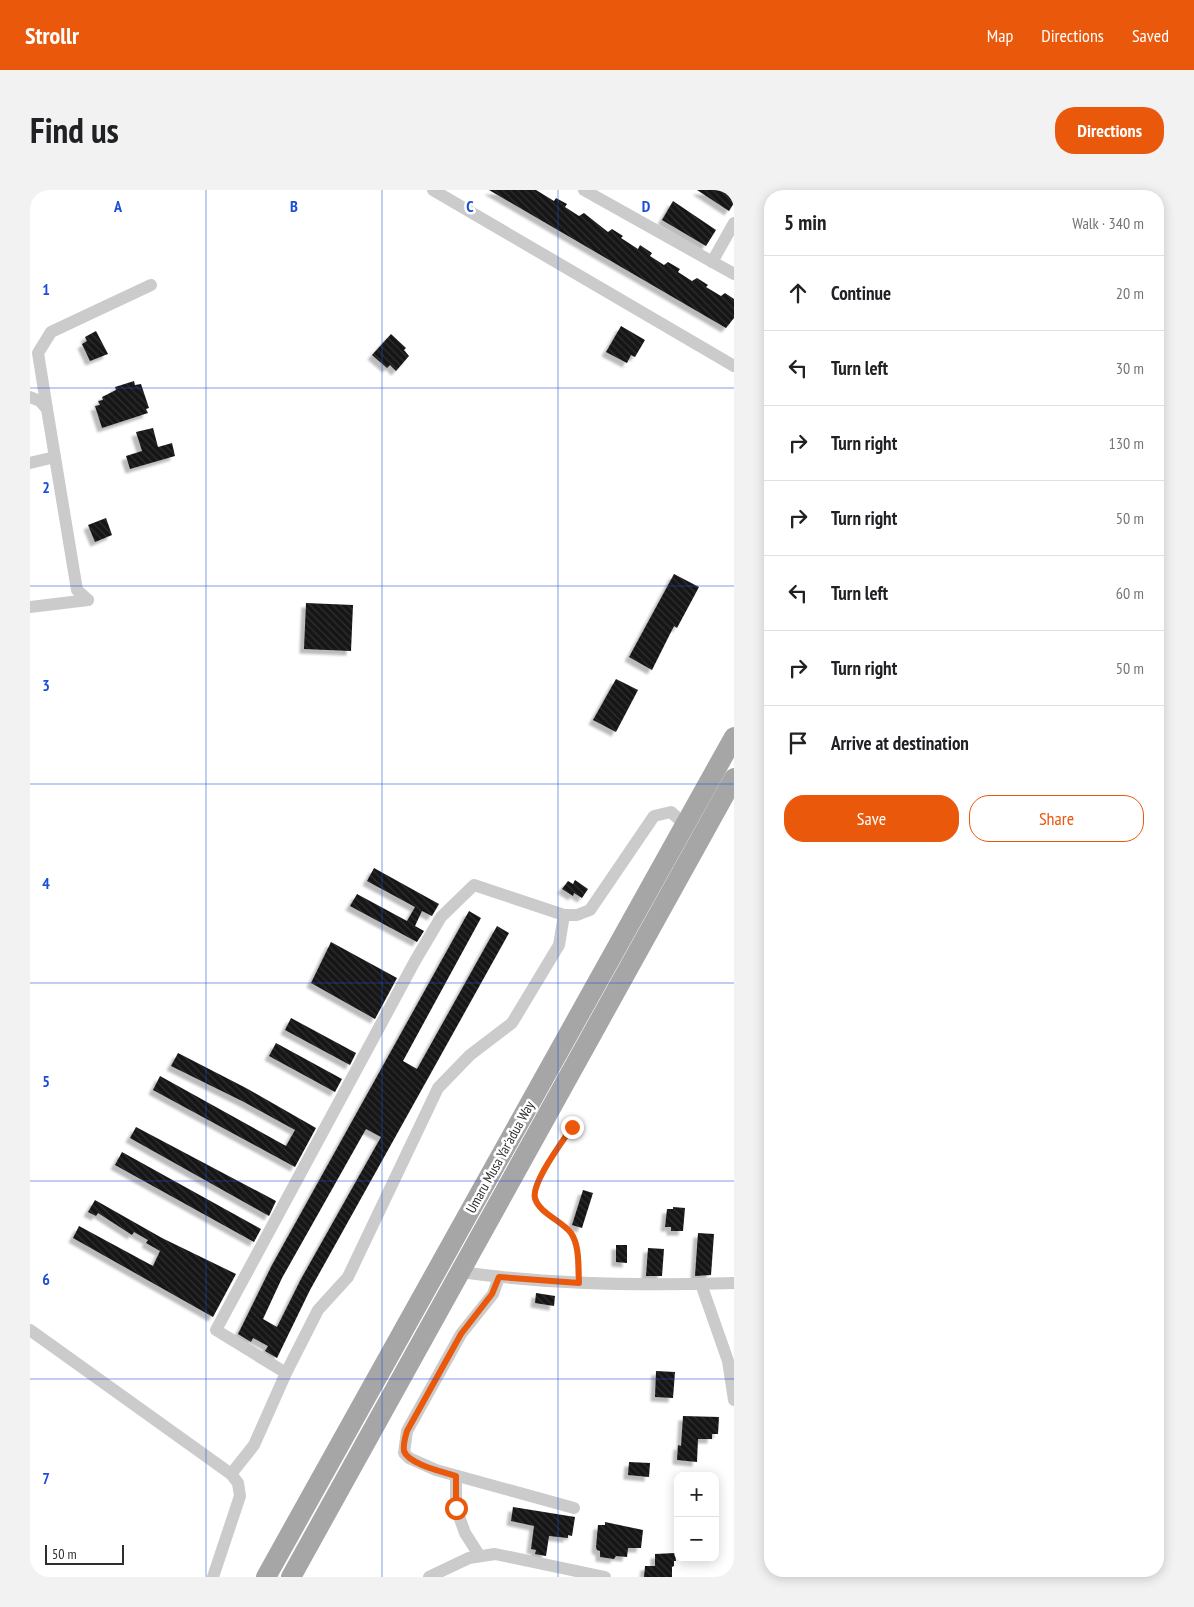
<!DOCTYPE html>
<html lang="en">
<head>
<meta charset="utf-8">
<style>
	:root { --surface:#fff; --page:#f2f2f2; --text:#202124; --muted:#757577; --line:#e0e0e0; --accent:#ea580c }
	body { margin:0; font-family:"PT Sans Narrow",sans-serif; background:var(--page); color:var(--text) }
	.controls { position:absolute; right:15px; bottom:15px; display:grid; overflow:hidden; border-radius:10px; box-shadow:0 2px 12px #0003 }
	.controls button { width:45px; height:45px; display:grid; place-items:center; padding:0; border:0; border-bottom:1px solid var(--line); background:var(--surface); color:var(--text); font:25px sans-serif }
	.scale { position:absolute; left:15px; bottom:12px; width:79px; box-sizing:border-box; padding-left:5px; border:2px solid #2e2e2e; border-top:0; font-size:14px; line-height:18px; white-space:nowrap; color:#2e2e2e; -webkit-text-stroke:4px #fff; paint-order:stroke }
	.stop { position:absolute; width:15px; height:15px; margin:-11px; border:4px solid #ea580c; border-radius:50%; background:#fff }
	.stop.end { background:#ea580c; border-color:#fff; box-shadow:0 1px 5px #0008 }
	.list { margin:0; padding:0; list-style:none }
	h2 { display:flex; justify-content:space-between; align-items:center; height:65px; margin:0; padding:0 20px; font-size:21px }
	h2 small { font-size:16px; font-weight:400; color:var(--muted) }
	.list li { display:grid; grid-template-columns:32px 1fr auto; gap:15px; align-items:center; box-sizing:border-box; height:75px; padding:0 20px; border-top:1px solid var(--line) }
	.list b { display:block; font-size:19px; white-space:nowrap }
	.list em { font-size:16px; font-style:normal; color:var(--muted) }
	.actions { display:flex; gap:10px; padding:15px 20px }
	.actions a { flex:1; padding:11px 0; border:1px solid var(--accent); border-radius:20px; text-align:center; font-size:18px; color:var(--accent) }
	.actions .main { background:var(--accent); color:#fff }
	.icon { flex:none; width:28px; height:28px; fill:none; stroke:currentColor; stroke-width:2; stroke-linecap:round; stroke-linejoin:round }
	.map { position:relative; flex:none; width:704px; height:1387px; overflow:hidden; border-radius:20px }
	header { display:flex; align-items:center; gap:30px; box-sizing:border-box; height:70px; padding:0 25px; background:var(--accent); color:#fff }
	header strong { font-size:24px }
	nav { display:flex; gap:28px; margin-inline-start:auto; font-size:18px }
	.intro { display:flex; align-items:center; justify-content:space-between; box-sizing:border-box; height:120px; padding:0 30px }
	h1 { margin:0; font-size:35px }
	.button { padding:12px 22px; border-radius:20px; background:var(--accent); color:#fff; font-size:18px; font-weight:700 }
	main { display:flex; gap:30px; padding:0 30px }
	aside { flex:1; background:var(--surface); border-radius:20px; box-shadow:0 2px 12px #0003 }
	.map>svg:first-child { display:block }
	.building { fill:url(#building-back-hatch); fill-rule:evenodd; filter:url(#shadow) }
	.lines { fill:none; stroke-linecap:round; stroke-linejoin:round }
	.service { stroke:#cbcbcb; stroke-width:6 }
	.minor { stroke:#cbcbcb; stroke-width:12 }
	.primary { stroke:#a6a6a6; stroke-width:20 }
	.route { stroke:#ea580c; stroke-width:6 }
	.grid { fill:none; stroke:#1d4ed8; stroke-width:1; stroke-opacity:0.55 }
	.labels { text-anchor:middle; stroke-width:5; stroke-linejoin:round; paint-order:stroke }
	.street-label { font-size:14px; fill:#2e2e2e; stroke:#fff }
	.grid-label { font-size:16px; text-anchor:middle; font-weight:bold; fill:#1d4ed8; stroke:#fff; stroke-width:5; stroke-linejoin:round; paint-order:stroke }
</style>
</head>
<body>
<header>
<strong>Strollr</strong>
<nav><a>Map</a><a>Directions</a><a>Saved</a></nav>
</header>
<div class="intro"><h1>Find us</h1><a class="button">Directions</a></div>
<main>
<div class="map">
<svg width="704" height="1387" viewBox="0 0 704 1387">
	<defs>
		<pattern id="building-back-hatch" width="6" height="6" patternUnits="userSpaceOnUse" patternTransform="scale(1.25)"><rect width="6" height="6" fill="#151515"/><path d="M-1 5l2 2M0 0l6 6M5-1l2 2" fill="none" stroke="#2f2f2f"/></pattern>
		<filter id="shadow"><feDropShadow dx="-4.5" dy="4.5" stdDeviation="1" flood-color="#0004"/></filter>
	</defs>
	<rect width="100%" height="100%" fill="#fff"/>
	<g class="building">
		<path d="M 459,0 L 506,0 L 524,11 L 526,8 L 537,14 L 535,17 L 549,26 L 554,23 L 578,42 L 582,39 L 593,46 L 591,48 L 608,59 L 610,55 L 622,63 L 620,66 L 634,75 L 638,72 L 650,79 L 648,82 L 662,91 L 667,88 L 678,95 L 676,97 L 691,106 L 695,103 L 704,109 L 704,128 L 696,138 Z"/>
		<path d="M 667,0 L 704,0 L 704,13 L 699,21 Z"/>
		<path d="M 643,11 L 686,40 L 676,56 L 632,30 Z"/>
		<path d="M 591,136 L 615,150 L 605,167 L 601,165 L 597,173 L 576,162 Z"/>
		<path d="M 66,141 L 78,164 L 60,171 L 52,154 L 57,151 L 55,147 Z"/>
		<path d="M 361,144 L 376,158 L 374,160 L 379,166 L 366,181 L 360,175 L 357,178 L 342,165 Z"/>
		<path d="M 104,191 L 105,195 L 111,194 L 119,218 L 116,219 L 118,223 L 72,238 L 65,216 L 70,215 L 68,211 L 73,210 L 72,207 L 86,200 L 85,197 Z"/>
		<path d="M 123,238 L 128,257 L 142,253 L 145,266 L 100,279 L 96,266 L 112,261 L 106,242 Z"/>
		<path d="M 76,328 L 82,345 L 65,352 L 58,335 Z"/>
		<path d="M 644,384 L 669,397 L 647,438 L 644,436 L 622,480 L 599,467 Z"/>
		<path d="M 276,413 L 323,415 L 321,461 L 274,459 Z"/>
		<path d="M 586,489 L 608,500 L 586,542 L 563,530 Z"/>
		<path d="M 344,678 L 409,714 L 402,726 L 392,721 L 385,736 L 394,741 L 387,752 L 320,716 L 327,704 L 377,731 L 385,717 L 337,691 Z"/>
		<path d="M 545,690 L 558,699 L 552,708 L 544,703 L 543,706 L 532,699 L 538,691 L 543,694 Z"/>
		<path d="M 439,721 L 451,728 L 373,871 L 387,879 L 467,736 L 479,743 L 280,1100 L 247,1168 L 235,1161 L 238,1156 L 223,1148 L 221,1152 L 208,1144 L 242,1075 ZM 336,939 L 351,947 L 271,1089 L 247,1137 L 233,1129 L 252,1088 Z"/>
		<path d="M 301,752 L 367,788 L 345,829 L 281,793 Z"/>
		<path d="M 261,828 L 326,863 L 320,875 L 255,840 Z"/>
		<path d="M 246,853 L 312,889 L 305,902 L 239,866 Z"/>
		<path d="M 148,863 L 216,898 L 286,938 L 265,977 L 123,900 L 130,886 L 256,956 L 265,940 L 214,912 L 141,876 Z"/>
		<path d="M 106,937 L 246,1011 L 239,1026 L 100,948 Z"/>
		<path d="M 92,962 L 231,1039 L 224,1052 L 85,975 Z"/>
		<path d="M 553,1000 L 563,1003 L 552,1038 L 542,1035 Z"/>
		<path d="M 65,1010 L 132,1048 L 206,1084 L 183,1127 L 43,1048 L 49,1036 L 123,1076 L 130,1061 L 116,1053 L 118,1050 L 104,1042 L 102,1045 L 68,1023 L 66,1026 L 58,1022 Z"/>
		<path d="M 643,1017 L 655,1018 L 653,1041 L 641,1041 L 641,1037 L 635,1037 L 637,1019 L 643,1019 Z"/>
		<path d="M 668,1043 L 684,1044 L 681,1085 L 665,1086 Z"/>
		<path d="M 586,1055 L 597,1055 L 597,1073 L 586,1072 Z"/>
		<path d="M 618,1058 L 634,1059 L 632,1086 L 616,1086 Z"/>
		<path d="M 506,1103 L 525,1106 L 524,1116 L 505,1113 Z"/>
		<path d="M 626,1181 L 645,1182 L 643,1208 L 625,1207 Z"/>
		<path d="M 653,1226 L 689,1227 L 688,1244 L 682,1244 L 682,1249 L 668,1249 L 667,1272 L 647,1270 L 648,1255 L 651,1256 Z"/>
		<path d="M 599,1272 L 620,1273 L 619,1287 L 598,1285 Z"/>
		<path d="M 483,1317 L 545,1327 L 542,1346 L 538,1345 L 538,1348 L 519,1346 L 516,1366 L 505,1364 L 506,1360 L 501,1359 L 504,1336 L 481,1331 Z"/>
		<path d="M 575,1332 L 613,1340 L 611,1358 L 598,1358 L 597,1367 L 586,1366 L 584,1369 L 570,1367 L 570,1361 L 567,1360 L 566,1357 L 568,1335 L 575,1335 Z"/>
		<path d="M 645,1363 L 646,1371 L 644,1371 L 644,1376 L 642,1377 L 642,1387 L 614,1387 L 615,1376 L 625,1376 L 625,1364 Z"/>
	</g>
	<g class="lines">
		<path class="service" d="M 542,937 C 533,951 501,993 505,1009 C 509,1023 532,1031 541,1043 C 550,1056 548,1078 549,1093"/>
		<g class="minor">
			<path d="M 403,0 L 704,176"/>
			<path d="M 554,0 L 704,84"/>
			<path d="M 682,72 L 704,33"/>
			<path d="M 0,207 L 10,211 L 17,219 L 47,400 L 58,410"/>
			<path d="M 17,219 L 8,163 L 21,142 L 121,95"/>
			<path d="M 0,273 L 25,267"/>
			<path d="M 0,417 L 58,410"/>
			<path d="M 431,1082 C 521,1095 613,1096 704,1093"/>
			<path d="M 469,1087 L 463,1104 L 431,1144 L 377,1241 L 374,1263 L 379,1268 L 406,1280 L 544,1318"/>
			<path d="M 671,1094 L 698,1171 L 704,1210"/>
			<path d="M 0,1140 L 201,1284 L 208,1293 L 210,1306 L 183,1387"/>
			<path d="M 256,1183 L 186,1140 L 385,771 L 411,727 L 444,695 L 534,725 L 547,725 L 560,720 L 624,626 L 641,622 L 655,635"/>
			<path d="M 201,1284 L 224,1255 L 256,1183 L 288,1120 L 318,1087 L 408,898 L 440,865 L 482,833 L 529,755 L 534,725"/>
			<path d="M 426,1286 L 426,1318 L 435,1343 L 449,1365"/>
			<path d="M 399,1387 L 439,1368 L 465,1364 L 575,1387"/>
		</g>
		<g class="primary">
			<path d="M 236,1387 L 704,547"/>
			<path d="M 261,1387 L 704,588"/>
		</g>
	</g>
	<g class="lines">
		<path class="route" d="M 426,1318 L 426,1286 C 414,1282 378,1274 374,1261 C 373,1254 375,1248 377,1241 L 431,1144 L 462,1104 L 469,1087 L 549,1093 C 548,1078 550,1056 541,1043 C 532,1031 509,1023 505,1008 C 501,993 533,951 542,937"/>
	</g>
	<path class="grid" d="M 176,0 L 176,1387M 352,0 L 352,1387M 528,0 L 528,1387M 0,198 L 704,198M 0,396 L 704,396M 0,594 L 704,594M 0,793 L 704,793M 0,991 L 704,991M 0,1189 L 704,1189"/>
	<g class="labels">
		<g class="street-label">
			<text transform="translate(470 967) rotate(-61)" y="5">Umaru Musa Yar'adua Way</text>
		</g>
	</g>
	<g class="grid-label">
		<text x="88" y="22">A</text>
		<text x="264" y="22">B</text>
		<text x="440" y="22">C</text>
		<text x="616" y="22">D</text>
		<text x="16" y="105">1</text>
		<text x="16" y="303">2</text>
		<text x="16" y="501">3</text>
		<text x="16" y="699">4</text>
		<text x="16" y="897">5</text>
		<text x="16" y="1095">6</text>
		<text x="16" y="1294">7</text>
	</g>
</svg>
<div class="controls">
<button>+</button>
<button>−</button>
</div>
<div class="scale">50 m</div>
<div class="stop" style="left:426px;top:1318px"></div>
<div class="stop end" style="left:542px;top:937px"></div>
</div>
<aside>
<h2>5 min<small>Walk · 340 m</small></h2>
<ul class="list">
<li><svg class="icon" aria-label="ahead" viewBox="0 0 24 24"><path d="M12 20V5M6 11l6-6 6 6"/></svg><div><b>Continue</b></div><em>20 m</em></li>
<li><svg class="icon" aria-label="left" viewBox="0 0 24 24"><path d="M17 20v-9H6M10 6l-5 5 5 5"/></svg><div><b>Turn left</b></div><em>30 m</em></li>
<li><svg class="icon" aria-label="right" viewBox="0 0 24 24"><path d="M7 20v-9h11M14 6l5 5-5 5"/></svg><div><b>Turn right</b></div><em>130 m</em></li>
<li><svg class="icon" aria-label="right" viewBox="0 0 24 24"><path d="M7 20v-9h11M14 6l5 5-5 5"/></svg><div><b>Turn right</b></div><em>50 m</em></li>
<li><svg class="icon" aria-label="left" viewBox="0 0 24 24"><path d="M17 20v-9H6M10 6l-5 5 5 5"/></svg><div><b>Turn left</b></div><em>60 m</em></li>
<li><svg class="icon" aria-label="right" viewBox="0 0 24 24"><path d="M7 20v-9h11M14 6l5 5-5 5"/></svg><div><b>Turn right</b></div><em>50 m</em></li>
<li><svg class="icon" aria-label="arrive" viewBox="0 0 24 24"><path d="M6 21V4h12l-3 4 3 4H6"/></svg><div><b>Arrive at destination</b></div></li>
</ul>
<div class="actions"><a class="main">Save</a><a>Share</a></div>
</aside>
</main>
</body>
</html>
